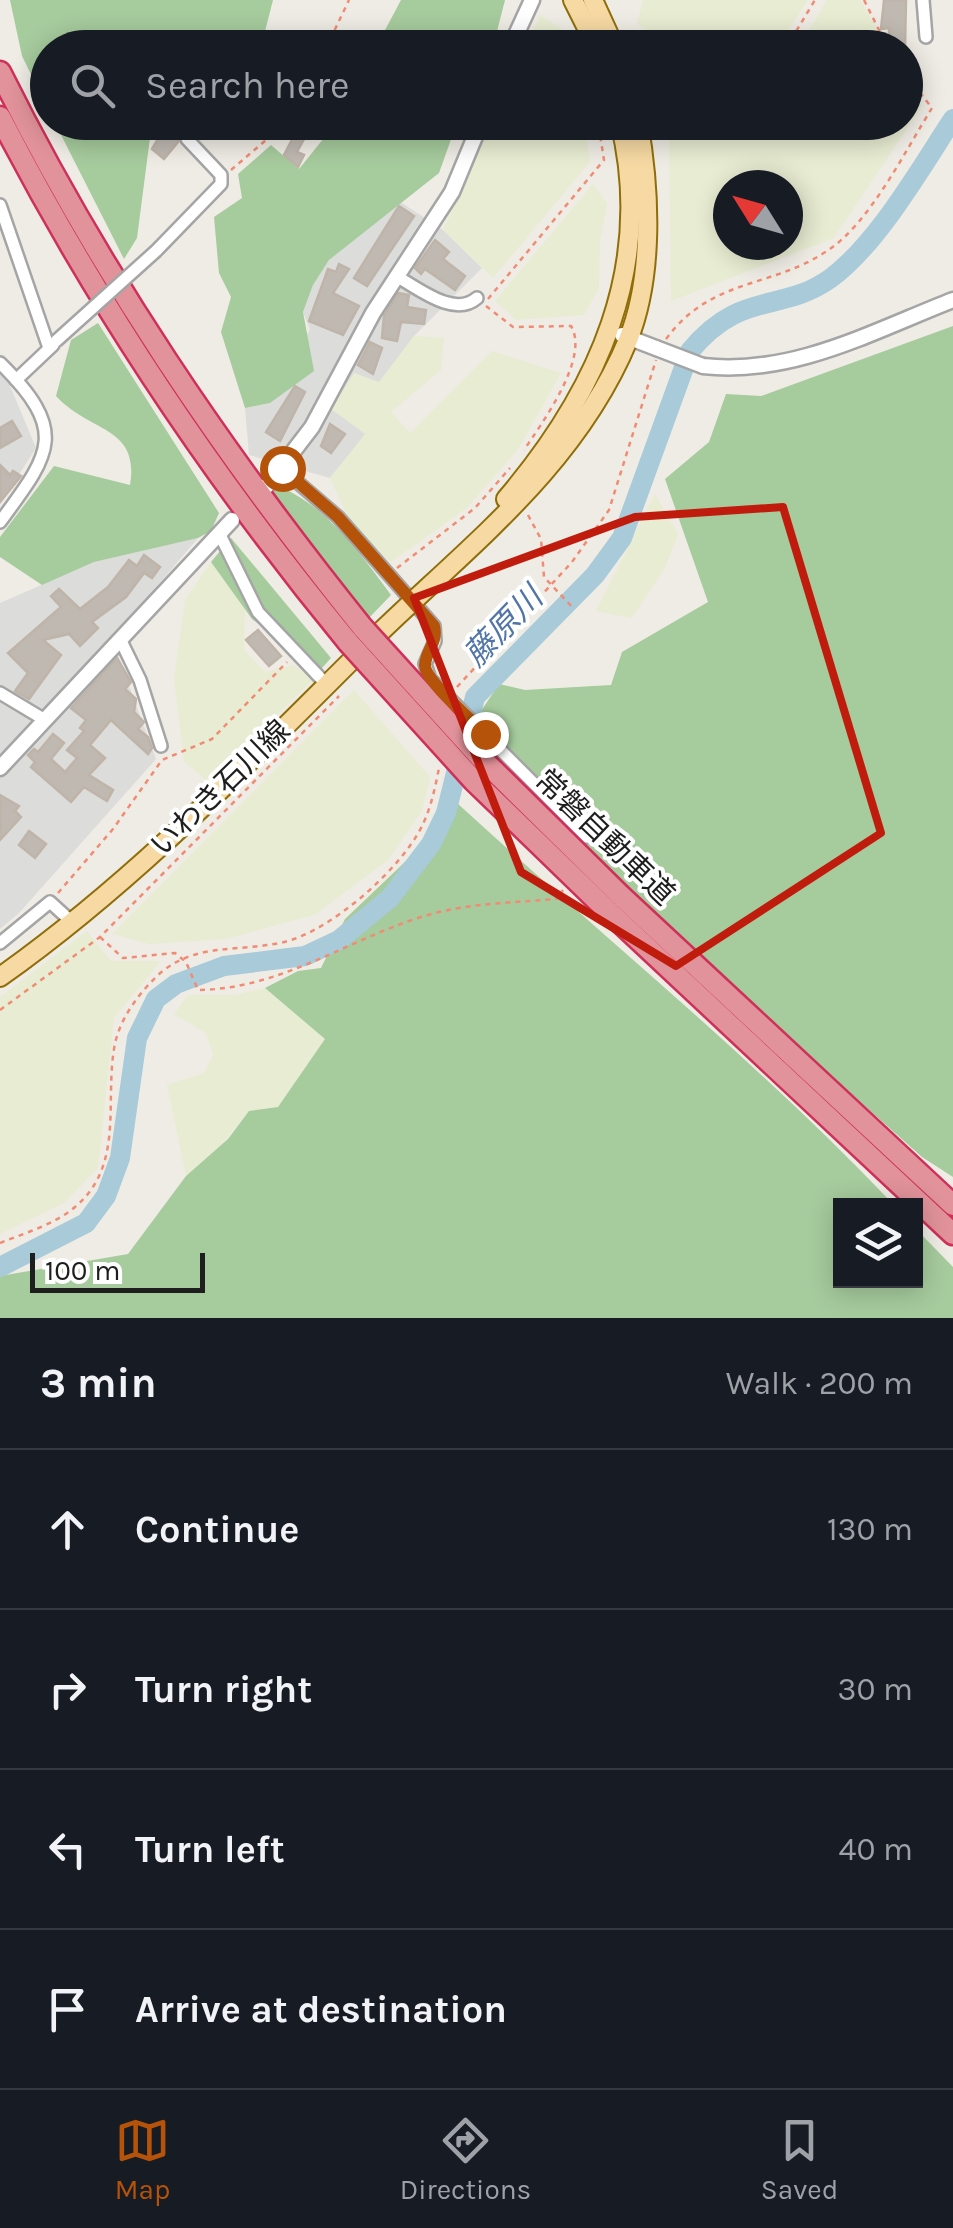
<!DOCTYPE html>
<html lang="en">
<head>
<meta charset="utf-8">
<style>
	:root { --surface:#171b24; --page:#242831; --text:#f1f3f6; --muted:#9ea1a6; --line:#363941; --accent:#b45309 }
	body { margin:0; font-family:Karla,"Noto Sans JP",sans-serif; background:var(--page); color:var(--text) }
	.controls { position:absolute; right:30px; bottom:30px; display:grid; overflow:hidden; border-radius:0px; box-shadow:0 5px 25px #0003 }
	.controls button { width:90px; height:90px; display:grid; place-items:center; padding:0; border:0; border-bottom:2px solid var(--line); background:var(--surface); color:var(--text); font:50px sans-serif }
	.compass { position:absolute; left:713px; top:170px; width:90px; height:90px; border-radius:50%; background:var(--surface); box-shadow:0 5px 25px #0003; rotate:307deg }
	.scale { position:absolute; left:30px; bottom:25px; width:175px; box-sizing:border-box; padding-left:10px; border:5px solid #1e1e1e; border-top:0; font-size:28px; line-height:35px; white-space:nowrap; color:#1e1e1e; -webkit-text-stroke:8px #fff; paint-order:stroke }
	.stop { position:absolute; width:30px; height:30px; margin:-22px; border:8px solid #b45309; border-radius:50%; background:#fff }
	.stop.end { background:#b45309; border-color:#fff; box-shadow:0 2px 10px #0008 }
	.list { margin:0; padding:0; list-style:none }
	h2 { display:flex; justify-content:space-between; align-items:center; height:130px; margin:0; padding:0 40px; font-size:42px }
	h2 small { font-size:32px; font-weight:400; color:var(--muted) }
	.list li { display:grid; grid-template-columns:65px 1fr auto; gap:30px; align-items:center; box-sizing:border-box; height:160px; padding:0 40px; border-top:2px solid var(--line) }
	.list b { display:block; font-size:38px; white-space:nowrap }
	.list em { font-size:32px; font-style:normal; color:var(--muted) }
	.icon { flex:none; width:55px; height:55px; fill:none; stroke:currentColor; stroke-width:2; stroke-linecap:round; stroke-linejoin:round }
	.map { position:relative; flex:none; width:953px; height:1318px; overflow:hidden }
	.search { position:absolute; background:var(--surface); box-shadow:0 5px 25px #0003; left:30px; right:30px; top:30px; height:110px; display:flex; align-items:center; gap:25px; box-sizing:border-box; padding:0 35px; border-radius:55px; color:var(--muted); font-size:38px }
	.sheet { height:770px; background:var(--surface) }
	nav { display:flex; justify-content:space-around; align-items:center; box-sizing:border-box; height:140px; border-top:2px solid var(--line); background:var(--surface); font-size:28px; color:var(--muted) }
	nav a { display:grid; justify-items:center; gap:5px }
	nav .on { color:var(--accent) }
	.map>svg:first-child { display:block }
	.residential { fill:#dcdcdb }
	.farmland { fill:#e8ecd2; fill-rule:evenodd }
	.forest { fill:#a6cb9d }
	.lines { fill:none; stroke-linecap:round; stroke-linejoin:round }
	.river { stroke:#a8cad9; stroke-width:20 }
	.building { fill:#bfb9b2; stroke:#bfb4a8; stroke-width:2.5 }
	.minor-casing { stroke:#a5a5a5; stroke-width:16 }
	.tertiary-casing { stroke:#a5a5a5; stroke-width:19 }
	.primary-casing { stroke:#8f6e0a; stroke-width:22 }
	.motorway-casing { stroke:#cf3059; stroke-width:25 }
	.path { stroke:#f08c74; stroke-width:2.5; stroke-dasharray:5 5; stroke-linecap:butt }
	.minor { stroke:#fff; stroke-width:11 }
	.tertiary { stroke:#fff; stroke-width:14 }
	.primary { stroke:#f6d9a3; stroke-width:18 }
	.motorway { stroke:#e1929a; stroke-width:20 }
	.minor-bridge-casing { stroke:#a5a5a5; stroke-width:16; stroke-linecap:butt }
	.tertiary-bridge-casing { stroke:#a5a5a5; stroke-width:19; stroke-linecap:butt }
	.motorway-bridge-casing { stroke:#cf3059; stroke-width:25; stroke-linecap:butt }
	.minor-bridge { stroke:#fff; stroke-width:11 }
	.tertiary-bridge { stroke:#fff; stroke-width:14 }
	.motorway-bridge { stroke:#e1929a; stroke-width:20 }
	.route { stroke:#b45309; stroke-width:12 }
	.marked { fill:none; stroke:#c01c0d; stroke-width:8; stroke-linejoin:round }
	.labels { text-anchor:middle; stroke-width:8; stroke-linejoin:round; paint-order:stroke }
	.street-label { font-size:30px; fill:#1e1e1e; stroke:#fff }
	.water-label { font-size:32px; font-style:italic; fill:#5175a8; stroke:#fff }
</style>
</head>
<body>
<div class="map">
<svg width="953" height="1318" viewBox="0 0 953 1318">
	<rect width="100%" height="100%" fill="#efece5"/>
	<g class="residential">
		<path d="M 399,201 L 443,230 L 482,268 L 414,336 L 379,383 L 354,373 L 366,434 L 330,478 L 249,455 L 245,408 L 270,403 L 310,329 L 303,312 L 313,285 L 329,260 Z"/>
		<path d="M 0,362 L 36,448 L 0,504 Z"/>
		<path d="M 198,538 L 112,639 L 156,759 L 19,913 L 0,929 L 0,603 L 94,562 Z"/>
	</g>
	<g class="farmland">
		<path d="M 643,0 L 808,0 L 777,47 L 672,48 L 637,24 Z"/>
		<path d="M 827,0 L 860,0 L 888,47 L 790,47 L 810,29 Z"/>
		<path d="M 540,15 L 563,30 L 559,47 L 526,47 Z"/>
		<path d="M 906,78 L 922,106 L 834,238 L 671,301 L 669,123 L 906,122 ZM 728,185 L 788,185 L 788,245 L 728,245 Z"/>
		<path d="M 492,122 L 584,123 L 590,162 L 493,278 L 443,230 Z"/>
		<path d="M 593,184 L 607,204 L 600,240 L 599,288 L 584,315 L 516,320 L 495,301 Z"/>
		<path d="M 414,336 L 444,338 L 441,370 L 391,412 L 410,433 L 492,351 L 561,373 L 519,448 L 467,508 L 391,562 L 350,523 L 330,478 L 365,434 L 331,409 L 354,373 L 379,382 Z"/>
		<path d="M 655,494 L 678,534 L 665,568 L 632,618 L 596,611 Z"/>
		<path d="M 211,562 L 245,605 L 244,650 L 265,672 L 293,665 L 314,679 L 209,782 L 184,762 L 174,678 L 185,600 Z"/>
		<path d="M 354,690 L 430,777 L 422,811 L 388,860 L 314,915 L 226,939 L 149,944 L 112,934 Z"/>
		<path d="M 87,931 L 111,961 L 161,961 L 114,1018 L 98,1168 L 64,1203 L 0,1234 L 0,997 Z"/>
		<path d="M 265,988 L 325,1039 L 278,1107 L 249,1111 L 222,1144 L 186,1176 L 167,1085 L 204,1073 L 213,1055 L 206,1033 L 174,1014 L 188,995 L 233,995 Z"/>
	</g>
	<g class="forest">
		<path d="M 10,0 L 273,0 L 261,47 L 48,48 L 47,107 L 22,56 Z"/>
		<path d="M 401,0 L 505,0 L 493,47 L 376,47 Z"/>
		<path d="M 55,123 L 157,123 L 151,130 L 137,238 L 124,259 Z"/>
		<path d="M 336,123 L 451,123 L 454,131 L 439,173 L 329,260 L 313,285 L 303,312 L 314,371 L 270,403 L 245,408 L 221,332 L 231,297 L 219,273 L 214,217 L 242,198 L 238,174 L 271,145 L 299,169 Z"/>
		<path d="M 98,323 L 219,513 L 211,531 L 198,538 L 94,562 L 42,585 L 0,557 L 0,537 L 54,466 L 130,485 C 140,426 90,433 56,396 L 71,340 Z"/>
		<path d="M 953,326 L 953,1177 L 922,1157 L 576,849 L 516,774 L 483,747 L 481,711 L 499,684 L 525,690 L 611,685 L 622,652 L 708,602 L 665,479 L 709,442 L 726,394 L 761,396 Z"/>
		<path d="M 281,487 C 329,509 360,553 391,595 L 366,621 L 268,495 Z"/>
		<path d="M 231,538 L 331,658 L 321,669 L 252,619 L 211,562 Z"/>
		<path d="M 457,803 C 603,937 757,1061 894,1205 L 840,1206 L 840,1280 L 916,1280 L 916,1229 L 953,1267 L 953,1318 L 0,1318 L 0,1276 L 128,1254 L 186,1176 L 228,1139 L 249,1111 L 278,1107 L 325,1039 L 265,988 L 298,971 L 321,968 L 345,919 L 407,860 Z"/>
	</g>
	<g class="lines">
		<path class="river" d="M 0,1267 L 86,1223 L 106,1196 L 120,1158 L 137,1038 L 156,999 L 176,984 L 224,966 L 305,956 L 339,940 L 390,898 L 431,844 L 446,813 L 475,697 L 595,575 L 622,538 L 690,351 C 741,289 781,314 831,278 C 878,243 920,169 953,119"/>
	</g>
	<g class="building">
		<path d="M 884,0 L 906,0 L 905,48 L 889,48 L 889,28 L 881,29 Z"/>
		<path d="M 166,125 L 178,136 L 178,142 L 164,159 L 152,149 Z"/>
		<path d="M 295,134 L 304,139 L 297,152 L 304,155 L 298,167 L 284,155 Z"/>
		<path d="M 399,206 L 414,216 L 367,286 L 354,278 Z"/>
		<path d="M 435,240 L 449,252 L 443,259 L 465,276 L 455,290 L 425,269 L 421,274 L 415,268 Z"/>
		<path d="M 339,264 L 349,269 L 333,293 L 359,306 L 343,335 L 309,321 L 328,269 L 336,272 Z"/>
		<path d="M 398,293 L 409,295 L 407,307 L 426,310 L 424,324 L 401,322 L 397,341 L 382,338 L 384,316 Z"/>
		<path d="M 370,342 L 382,348 L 373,374 L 358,365 Z"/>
		<path d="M 295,386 L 305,392 L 280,441 L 266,432 Z"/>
		<path d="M 12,421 L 21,436 L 0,448 L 0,428 Z"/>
		<path d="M 330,424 L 345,434 L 331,453 L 321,446 Z"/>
		<path d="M 0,465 L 10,475 L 13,471 L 21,476 L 0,502 Z"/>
		<path d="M 144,555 L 160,567 L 152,578 L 144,573 L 126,597 L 92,622 L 98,628 L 80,646 L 69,634 L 43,640 L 61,655 L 29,699 L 15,691 L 28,673 L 8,653 L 61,607 L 51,596 L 59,589 L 80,609 L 108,587 L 129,560 L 137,566 Z"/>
		<path d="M 258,630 L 281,656 L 269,666 L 246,640 Z"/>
		<path d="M 117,658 L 131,682 L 125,689 L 136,699 L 134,712 L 144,722 L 138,729 L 148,737 L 152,748 L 148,754 L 111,720 L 90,745 L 105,758 L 89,775 L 113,790 L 107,801 L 84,787 L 71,802 L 31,767 L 35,762 L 28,755 L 34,749 L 38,752 L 53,734 L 64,743 L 51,759 L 65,772 L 77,758 L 67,750 L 84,731 L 80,728 L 86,720 L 71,708 Z"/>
		<path d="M 0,795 L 19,806 L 15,811 L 21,817 L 0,840 Z"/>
		<path d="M 29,831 L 46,844 L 35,858 L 19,845 Z"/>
	</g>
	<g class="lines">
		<defs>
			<g id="minor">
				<path d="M 923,0 L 926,37"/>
				<path d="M 0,205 L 49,348"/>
				<path d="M 156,251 L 221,184 L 221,175 L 187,139"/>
				<path d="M 396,276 C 418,288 454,318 477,298"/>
				<path d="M 0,363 C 70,432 50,454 0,522"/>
				<path d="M 16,380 L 53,345"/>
				<path d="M 281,468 L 338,517 L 434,626 L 435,641 L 425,664 L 430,679 L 587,837"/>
				<path d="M 219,533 L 258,612 L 327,685"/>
				<path d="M 120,639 L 140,680 L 161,746"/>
				<path d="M 0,693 L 45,720"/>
				<path d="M 0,943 L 50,902 L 73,923"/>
			</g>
			<g id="tertiary">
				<path d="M 510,48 L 532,0"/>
				<path d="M 622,335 L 656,348"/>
				<path d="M 703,366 C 792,376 871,332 953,300"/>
				<path d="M 266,487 L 312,427 L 373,313 L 452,192 L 481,122"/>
				<path d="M 0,768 L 232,520"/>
			</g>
			<g id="primary">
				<path d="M 573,0 L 597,48"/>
				<path d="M 593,0 L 615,48"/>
				<path d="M 506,499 C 598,391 655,266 620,122"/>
				<path d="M 0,977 C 136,881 252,759 370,642 C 466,548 575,468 628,340 C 654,275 650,190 638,122"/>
			</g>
			<g id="motorway">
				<path d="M 0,72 C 100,273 223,454 363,628"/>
				<path d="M 0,117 C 97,305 213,478 348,642"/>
				<path d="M 621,896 L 953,1205"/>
				<path d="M 608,911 L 953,1234"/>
			</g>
		</defs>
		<use href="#minor" class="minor-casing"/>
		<use href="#tertiary" class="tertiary-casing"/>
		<use href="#primary" class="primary-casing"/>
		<use href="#motorway" class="motorway-casing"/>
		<g class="path">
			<path d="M 864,0 L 888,48"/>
			<path d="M 631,39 L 643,40 L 646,48"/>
			<path d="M 326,48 L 349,0"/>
			<path d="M 786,48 L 815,0"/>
			<path d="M 231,170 L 287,122"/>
			<path d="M 488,299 L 604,160 L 598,122"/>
			<path d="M 486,306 L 513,327 L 571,326 C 590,358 542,423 524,450"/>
			<path d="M 666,339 C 712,277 770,289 827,251 C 870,223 905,151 932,108 L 906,75"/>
			<path d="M 528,515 L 541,539 L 544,577 L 573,608"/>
			<path d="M 397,568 L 475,508 L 510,468"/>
			<path d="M 457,687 L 572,562 L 609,510 L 656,360"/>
			<path d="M 58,893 L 113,829 L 162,760 L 212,739 L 287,662"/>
			<path d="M 100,937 L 123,958 L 175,953 L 186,962 L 198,990 C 279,989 344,942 418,918 C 463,903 509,903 556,899 L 563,890"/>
			<path d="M 0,1010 L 100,937 L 339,696"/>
			<path d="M 0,1243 C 25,1233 55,1224 75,1207 C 124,1166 105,1104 114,1049 C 118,1022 136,997 155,978 C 192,941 238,953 284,942 C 331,931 401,869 422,826 C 431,808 435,788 439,768"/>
		</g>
		<use href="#minor" class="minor"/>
		<use href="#tertiary" class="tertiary"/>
		<use href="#primary" class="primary"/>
		<use href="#motorway" class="motorway"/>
		<defs>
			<path id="minor-bridge" d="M 56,341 L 156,251"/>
			<path id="tertiary-bridge" d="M 656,348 L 703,366"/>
			<g id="motorway-bridge">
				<path d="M 363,628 L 481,758 L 621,896"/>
				<path d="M 348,642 L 474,781 L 608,911"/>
			</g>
		</defs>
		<use href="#minor-bridge" class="minor-bridge-casing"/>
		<use href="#tertiary-bridge" class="tertiary-bridge-casing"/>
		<use href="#motorway-bridge" class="motorway-bridge-casing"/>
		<use href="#minor-bridge" class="minor-bridge"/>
		<use href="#tertiary-bridge" class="tertiary-bridge"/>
		<use href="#motorway-bridge" class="motorway-bridge"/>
	</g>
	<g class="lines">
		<path class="route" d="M 282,468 L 338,517 L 434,626 C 438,643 426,650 425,665 C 424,680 473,721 485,734"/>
	</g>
	<path class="marked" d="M 783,507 L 881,833 L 676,966 L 521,872 L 414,598 L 635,517 Z"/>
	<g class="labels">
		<g class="street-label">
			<text transform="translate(220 788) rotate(-44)" y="10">いわき石川線</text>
			<text transform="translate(605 837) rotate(44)" y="10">常磐自動車道</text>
		</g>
		<g class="water-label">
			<text transform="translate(503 626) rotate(-46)" y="11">藤原川</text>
		</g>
	</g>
</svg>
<div class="controls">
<button><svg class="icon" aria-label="layers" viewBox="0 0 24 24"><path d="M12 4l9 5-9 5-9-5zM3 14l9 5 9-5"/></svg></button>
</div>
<svg class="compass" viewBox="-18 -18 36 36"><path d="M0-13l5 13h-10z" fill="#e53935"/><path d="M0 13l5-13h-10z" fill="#9ea1a6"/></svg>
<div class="scale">100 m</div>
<div class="stop" style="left:282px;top:468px"></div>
<div class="stop end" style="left:485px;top:734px"></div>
<div class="search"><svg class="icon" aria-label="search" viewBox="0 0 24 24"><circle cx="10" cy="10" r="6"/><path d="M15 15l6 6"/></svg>Search here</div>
</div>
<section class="sheet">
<h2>3 min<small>Walk · 200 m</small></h2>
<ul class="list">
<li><svg class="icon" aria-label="ahead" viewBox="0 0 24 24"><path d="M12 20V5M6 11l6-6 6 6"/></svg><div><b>Continue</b></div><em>130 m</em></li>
<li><svg class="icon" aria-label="right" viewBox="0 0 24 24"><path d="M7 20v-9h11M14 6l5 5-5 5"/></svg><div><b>Turn right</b></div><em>30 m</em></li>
<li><svg class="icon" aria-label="left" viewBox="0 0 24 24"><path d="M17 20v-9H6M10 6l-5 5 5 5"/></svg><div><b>Turn left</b></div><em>40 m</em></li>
<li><svg class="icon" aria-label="arrive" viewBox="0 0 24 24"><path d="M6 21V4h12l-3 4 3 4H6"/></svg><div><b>Arrive at destination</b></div></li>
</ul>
</section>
<nav>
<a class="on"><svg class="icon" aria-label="map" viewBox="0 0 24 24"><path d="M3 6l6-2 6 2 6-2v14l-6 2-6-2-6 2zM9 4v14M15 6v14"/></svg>Map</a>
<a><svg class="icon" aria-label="directions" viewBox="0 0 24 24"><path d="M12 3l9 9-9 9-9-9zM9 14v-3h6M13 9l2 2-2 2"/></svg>Directions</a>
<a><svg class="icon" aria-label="saved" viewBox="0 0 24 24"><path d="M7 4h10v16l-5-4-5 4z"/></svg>Saved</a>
</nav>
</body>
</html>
